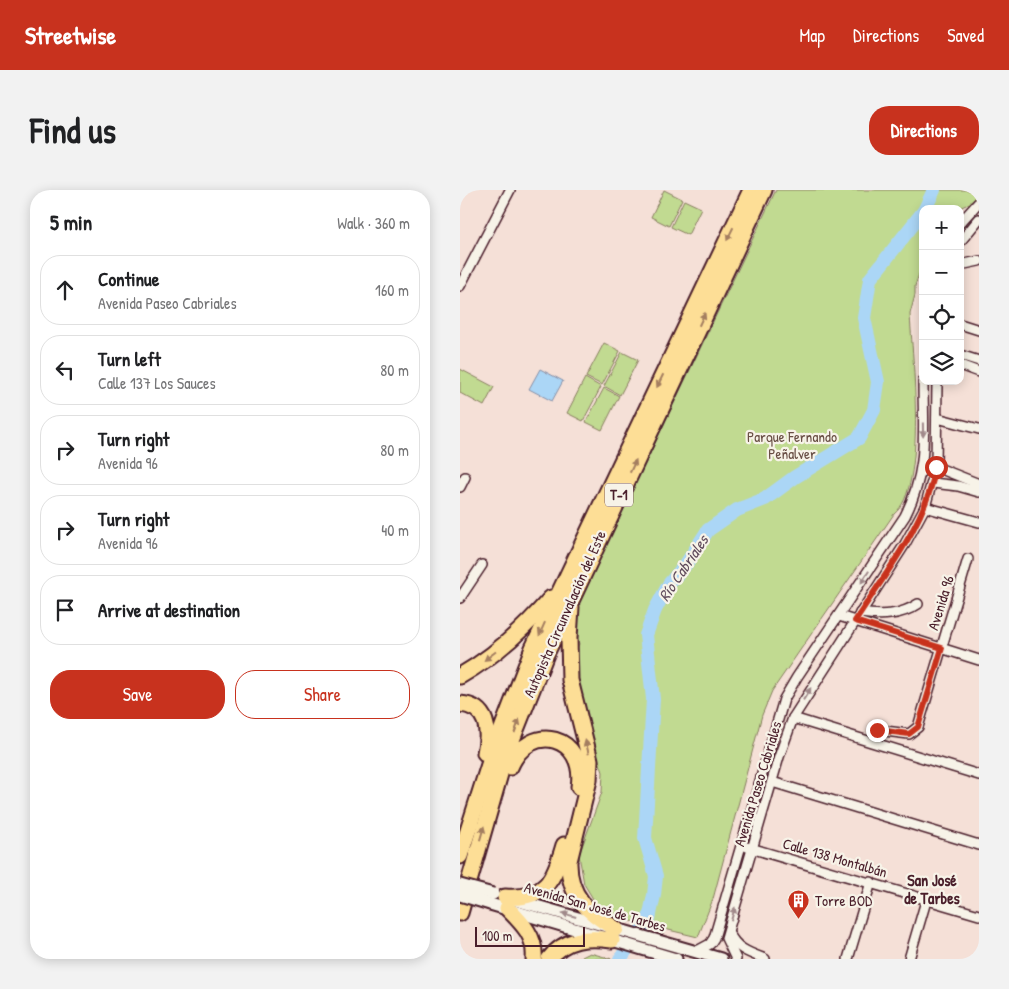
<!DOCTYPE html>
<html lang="en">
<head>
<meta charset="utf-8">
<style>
	:root { --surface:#fff; --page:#f2f2f2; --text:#202124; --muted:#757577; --line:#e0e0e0; --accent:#c8321e }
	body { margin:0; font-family:"Patrick Hand",sans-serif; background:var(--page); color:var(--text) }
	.controls { position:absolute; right:15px; top:15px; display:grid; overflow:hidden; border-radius:10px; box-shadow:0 2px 12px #0003 }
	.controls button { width:45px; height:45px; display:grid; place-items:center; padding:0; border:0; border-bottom:1px solid var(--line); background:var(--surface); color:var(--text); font:25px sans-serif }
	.scale { position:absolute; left:15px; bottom:12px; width:110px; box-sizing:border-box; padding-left:5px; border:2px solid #4a1f2b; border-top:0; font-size:14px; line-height:18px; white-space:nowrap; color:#4a1f2b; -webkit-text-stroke:4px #f7f3e8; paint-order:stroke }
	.stop { position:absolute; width:15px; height:15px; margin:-11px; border:4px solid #c8321e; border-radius:50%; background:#fff }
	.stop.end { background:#c8321e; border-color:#fff; box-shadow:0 1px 5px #0008 }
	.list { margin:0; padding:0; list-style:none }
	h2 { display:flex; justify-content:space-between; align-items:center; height:65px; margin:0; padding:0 20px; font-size:21px }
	h2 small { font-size:16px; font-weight:400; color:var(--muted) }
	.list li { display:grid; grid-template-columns:32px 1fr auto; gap:15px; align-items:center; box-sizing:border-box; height:70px; margin:0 10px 10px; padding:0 10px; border:1px solid var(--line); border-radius:20px }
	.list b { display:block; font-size:19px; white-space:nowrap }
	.list p { margin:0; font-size:16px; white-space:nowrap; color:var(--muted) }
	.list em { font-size:16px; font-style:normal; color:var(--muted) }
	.actions { display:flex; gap:10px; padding:15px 20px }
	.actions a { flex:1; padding:11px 0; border:1px solid var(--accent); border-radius:20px; text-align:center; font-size:18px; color:var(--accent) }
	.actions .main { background:var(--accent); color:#fff }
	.icon { flex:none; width:28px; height:28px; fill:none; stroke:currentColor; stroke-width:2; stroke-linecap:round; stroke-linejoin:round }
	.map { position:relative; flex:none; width:519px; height:769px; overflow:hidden; border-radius:20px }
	header { display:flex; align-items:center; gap:30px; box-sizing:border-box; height:70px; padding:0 25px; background:var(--accent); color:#fff }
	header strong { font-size:24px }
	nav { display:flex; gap:28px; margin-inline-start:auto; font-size:18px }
	.intro { display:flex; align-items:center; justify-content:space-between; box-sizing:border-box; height:120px; padding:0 30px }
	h1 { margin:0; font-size:35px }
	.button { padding:12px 22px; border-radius:20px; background:var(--accent); color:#fff; font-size:18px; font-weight:700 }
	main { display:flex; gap:30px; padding:0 30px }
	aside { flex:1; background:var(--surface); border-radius:20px; box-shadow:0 2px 12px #0003 }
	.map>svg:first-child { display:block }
	.green { fill:#c1da91; stroke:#867c5e }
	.water { fill:#abd6f6; stroke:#848da5 }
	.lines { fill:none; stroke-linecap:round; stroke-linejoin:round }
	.river { stroke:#abd6f6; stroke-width:14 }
	.street-casing { stroke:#4a1f2b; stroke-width:12 }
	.secondary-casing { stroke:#4a1f2b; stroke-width:15 }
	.highway-casing { stroke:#4a1f2b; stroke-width:19 }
	.street { stroke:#f7f3e8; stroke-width:9 }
	.secondary { stroke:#f7f3e8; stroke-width:11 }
	.highway { stroke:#fdde96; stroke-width:15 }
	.secondary-bridge-casing { stroke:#4a1f2b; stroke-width:15; stroke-linecap:butt }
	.secondary-bridge { stroke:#f7f3e8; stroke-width:11 }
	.oneway { fill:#a47e60 }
	.oneway2 { fill:#a0898a }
	.route { stroke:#c8321e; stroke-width:6 }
	.labels { text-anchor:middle; stroke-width:4.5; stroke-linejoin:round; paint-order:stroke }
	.shield { fill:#f7f3e8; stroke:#7e5f64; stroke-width:1 }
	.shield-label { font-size:14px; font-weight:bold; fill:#4a1f2b }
	.park-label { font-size:15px; fill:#684e44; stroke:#f7f3e8 }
	.street-label { font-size:15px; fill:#4a1f2b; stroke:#f7f3e8 }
	.poi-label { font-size:15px; fill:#4a1f2b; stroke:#f7f3e8; text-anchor:start }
	.water-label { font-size:16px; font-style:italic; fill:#624d5e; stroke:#f7f3e8 }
	.neighbourhood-label { font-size:16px; font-weight:bold; fill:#4a1f2b; stroke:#f7f3e8 }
</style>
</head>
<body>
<header>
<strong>Streetwise</strong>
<nav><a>Map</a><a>Directions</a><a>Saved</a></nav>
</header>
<div class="intro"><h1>Find us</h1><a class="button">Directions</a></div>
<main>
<aside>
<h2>5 min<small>Walk · 360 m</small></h2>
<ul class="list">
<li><svg class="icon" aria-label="ahead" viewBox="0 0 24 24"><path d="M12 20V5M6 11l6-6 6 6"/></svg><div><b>Continue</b><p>Avenida Paseo Cabriales</p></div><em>160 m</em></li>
<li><svg class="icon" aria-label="left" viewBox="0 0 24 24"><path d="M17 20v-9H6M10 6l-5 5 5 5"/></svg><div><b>Turn left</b><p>Calle 137 Los Sauces</p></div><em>80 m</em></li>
<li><svg class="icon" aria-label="right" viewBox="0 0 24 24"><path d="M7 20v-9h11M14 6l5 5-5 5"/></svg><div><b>Turn right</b><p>Avenida 96</p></div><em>80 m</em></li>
<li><svg class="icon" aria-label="right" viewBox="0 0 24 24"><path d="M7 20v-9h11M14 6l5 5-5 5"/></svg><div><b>Turn right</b><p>Avenida 96</p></div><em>40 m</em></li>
<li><svg class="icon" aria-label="arrive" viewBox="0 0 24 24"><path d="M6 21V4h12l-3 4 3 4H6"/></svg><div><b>Arrive at destination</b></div></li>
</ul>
<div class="actions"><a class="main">Save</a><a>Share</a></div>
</aside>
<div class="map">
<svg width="519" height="769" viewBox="0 0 519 769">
	<rect width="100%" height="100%" fill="#f5e0d7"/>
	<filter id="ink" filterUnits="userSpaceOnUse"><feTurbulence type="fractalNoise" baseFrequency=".02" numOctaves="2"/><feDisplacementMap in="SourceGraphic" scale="10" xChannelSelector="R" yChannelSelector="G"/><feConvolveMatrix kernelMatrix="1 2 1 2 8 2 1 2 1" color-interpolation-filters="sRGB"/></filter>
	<g filter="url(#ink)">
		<g class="green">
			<path d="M 204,0 L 222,9 L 209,36 L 191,27 Z"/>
			<path d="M 316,0 L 519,0 L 519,4 C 502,24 487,19 463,19 L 463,72 L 455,96 L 455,105 L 450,124 C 452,166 468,297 434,324 L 312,501 L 302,525 L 253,709 L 238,747 L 154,727 L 138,717 L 124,694 L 119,665 L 142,602 L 143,582 L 128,538 L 112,467 L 119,454 L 112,432 L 116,418 Z"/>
			<path d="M 224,10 L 241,18 L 228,45 L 211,37 Z"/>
			<path d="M 144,153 L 160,161 L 142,195 L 126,187 Z"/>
			<path d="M 162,162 L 178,170 L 160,205 L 144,196 Z"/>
			<path d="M 0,179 L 34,197 L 24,216 L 0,203 Z"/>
			<path d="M 125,188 L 141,197 L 123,231 L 107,223 Z"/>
			<path d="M 144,198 L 159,206 L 142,240 L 126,232 Z"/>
			<path d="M 130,763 L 152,769 L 118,769 Z"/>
		</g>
		<path class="water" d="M 80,179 L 103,191 L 92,211 L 69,199 Z"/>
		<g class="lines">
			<g class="river">
				<path d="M 465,19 L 474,0"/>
				<path d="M 160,769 L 189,729 L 194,705 L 196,686 L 185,648 L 193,509 L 186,445 L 195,420 L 209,394 L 226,374 L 248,340 L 277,320 L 305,309 L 335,287 L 399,248 L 414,220 L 418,192 L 404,128 L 410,89 L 463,22"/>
			</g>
			<defs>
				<g id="street">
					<path d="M 500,33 L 519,12"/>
					<path d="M 500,52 L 519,29"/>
					<path d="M 500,75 L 519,71"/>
					<path d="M 0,96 L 50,0"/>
					<path d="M 500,134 L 519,140"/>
					<path d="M 500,165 L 519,171"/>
					<path d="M 500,175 L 519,182"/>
					<path d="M 477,228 L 519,239"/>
					<path d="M 476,277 L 519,294"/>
					<path d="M 473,293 L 498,296 L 519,302"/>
					<path d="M 0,297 L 5,287"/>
					<path d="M 465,317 L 519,332"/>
					<path d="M 0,408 L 22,375"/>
					<path d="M 400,423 C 421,426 440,426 458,414"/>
					<path d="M 379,426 L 519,470"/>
					<path d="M 333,528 L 519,585"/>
					<path d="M 417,540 L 449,544 L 458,537 L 508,369"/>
					<path d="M 312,592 L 519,655"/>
					<path d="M 287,657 L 519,725"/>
					<path d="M 269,743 C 276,759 289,763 305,769"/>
					<path d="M 237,761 L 250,754 L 254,748 L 324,509 L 337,487 L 445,326 C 469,278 463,243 463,191"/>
					<path d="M 276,769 L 266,748 L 319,567 L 333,528 L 445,354 L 465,317 L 476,277 L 477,191"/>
					<path d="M 388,769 L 411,692"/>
					<path d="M 449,769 L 466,711"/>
				</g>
				<g id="secondary">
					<path d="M 52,709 L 261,769"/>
					<path d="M 30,714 L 216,769"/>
				</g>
				<g id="highway">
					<path d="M 111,417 L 109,448 L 110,490 L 130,570 L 129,590 L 109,671 C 108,706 128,723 156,739"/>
					<path d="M 0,486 C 35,466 65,438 91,408"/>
					<path d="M 0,514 C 28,516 30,541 25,563"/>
					<path d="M 50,577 C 70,530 127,546 119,597"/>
					<path d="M 0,666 L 32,565 L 73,458 L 291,0"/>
					<path d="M 45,707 C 85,710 94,690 104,655"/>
					<path d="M 47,718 C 62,733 76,746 74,769"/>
					<path d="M 0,723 L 44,570 L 86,464 L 304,0"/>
					<path d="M 89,769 C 105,748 127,747 152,750"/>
				</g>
			</defs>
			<use href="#street" class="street-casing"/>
			<use href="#secondary" class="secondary-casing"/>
			<use href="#highway" class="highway-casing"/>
			<use href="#street" class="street"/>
			<use href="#secondary" class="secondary"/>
			<use href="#highway" class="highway"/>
			<defs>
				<g id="secondary-bridge">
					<path d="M 0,695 L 33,704"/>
					<path d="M 0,705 L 30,714"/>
				</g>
			</defs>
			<use href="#secondary-bridge" class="secondary-bridge-casing"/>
			<use href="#secondary-bridge" class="secondary-bridge"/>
		</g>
		<defs><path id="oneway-solid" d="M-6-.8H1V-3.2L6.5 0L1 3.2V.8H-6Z" transform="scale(1.25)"/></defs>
		<g class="oneway">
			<use href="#oneway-solid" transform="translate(270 44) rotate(116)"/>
			<use href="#oneway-solid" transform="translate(242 129) rotate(-65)"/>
			<use href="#oneway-solid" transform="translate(200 191) rotate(116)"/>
			<use href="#oneway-solid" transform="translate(173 276) rotate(-65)"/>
			<use href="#oneway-solid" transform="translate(82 439) rotate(114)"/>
			<use href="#oneway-solid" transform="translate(30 466) rotate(143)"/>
			<use href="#oneway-solid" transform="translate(57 536) rotate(-70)"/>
			<use href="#oneway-solid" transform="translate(127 557) rotate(-104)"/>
			<use href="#oneway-solid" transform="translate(22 643) rotate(-74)"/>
		</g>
		<g class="oneway2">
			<use href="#oneway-solid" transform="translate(463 240) rotate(89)"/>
			<use href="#oneway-solid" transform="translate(405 387) rotate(123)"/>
			<use href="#oneway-solid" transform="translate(347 504) rotate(-58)"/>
			<use href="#oneway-solid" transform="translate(273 724) rotate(-74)"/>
			<use href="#oneway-solid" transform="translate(109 725) rotate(-164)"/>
		</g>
	</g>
	<g class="lines" filter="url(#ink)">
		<path class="route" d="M 417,540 L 449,544 L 458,537 L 482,458 L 395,431 C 426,382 465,335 476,277"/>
	</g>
	<defs>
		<symbol id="building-pin" viewBox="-11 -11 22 30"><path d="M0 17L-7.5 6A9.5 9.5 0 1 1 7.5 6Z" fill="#c8321e" stroke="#f7f3e8"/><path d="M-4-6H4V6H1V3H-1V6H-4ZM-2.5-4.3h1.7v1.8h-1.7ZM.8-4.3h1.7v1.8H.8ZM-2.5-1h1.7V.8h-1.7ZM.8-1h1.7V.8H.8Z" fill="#fff"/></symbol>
	</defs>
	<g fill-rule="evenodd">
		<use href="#building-pin" x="326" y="698" width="25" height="34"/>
	</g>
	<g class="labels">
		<rect class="shield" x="145" y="293.5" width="28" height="23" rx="4"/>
		<g class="shield-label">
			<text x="159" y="310">T-1</text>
		</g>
		<g class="park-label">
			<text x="332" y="252">Parque Fernando<tspan x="332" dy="17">Peñalver</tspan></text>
		</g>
		<g class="street-label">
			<text transform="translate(481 413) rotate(-73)" y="5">Avenida 96</text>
			<text transform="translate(105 424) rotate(-66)" y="5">Autopista Circunvalación del Este</text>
			<text transform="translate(298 594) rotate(-73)" y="5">Avenida Paseo Cabriales</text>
			<text transform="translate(375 668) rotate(16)" y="5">Calle 138 Montalbán</text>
			<text transform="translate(135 717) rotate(16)" y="5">Avenida San José de Tarbes</text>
		</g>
		<g class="poi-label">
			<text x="355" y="716">Torre BOD</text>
		</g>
		<g class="water-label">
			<text transform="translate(223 378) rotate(-56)" y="6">Río Cabriales</text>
		</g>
		<g class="neighbourhood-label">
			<text x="472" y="696">San José<tspan x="472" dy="18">de Tarbes</tspan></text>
		</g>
	</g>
</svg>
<div class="controls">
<button>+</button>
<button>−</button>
<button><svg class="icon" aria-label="locate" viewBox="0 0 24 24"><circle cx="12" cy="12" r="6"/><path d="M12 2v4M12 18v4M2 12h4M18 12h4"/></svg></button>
<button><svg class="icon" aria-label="layers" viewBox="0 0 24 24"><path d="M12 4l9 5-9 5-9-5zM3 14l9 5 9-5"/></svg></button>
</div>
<div class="scale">100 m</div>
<div class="stop" style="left:476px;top:277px"></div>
<div class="stop end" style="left:417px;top:540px"></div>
</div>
</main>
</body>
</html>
